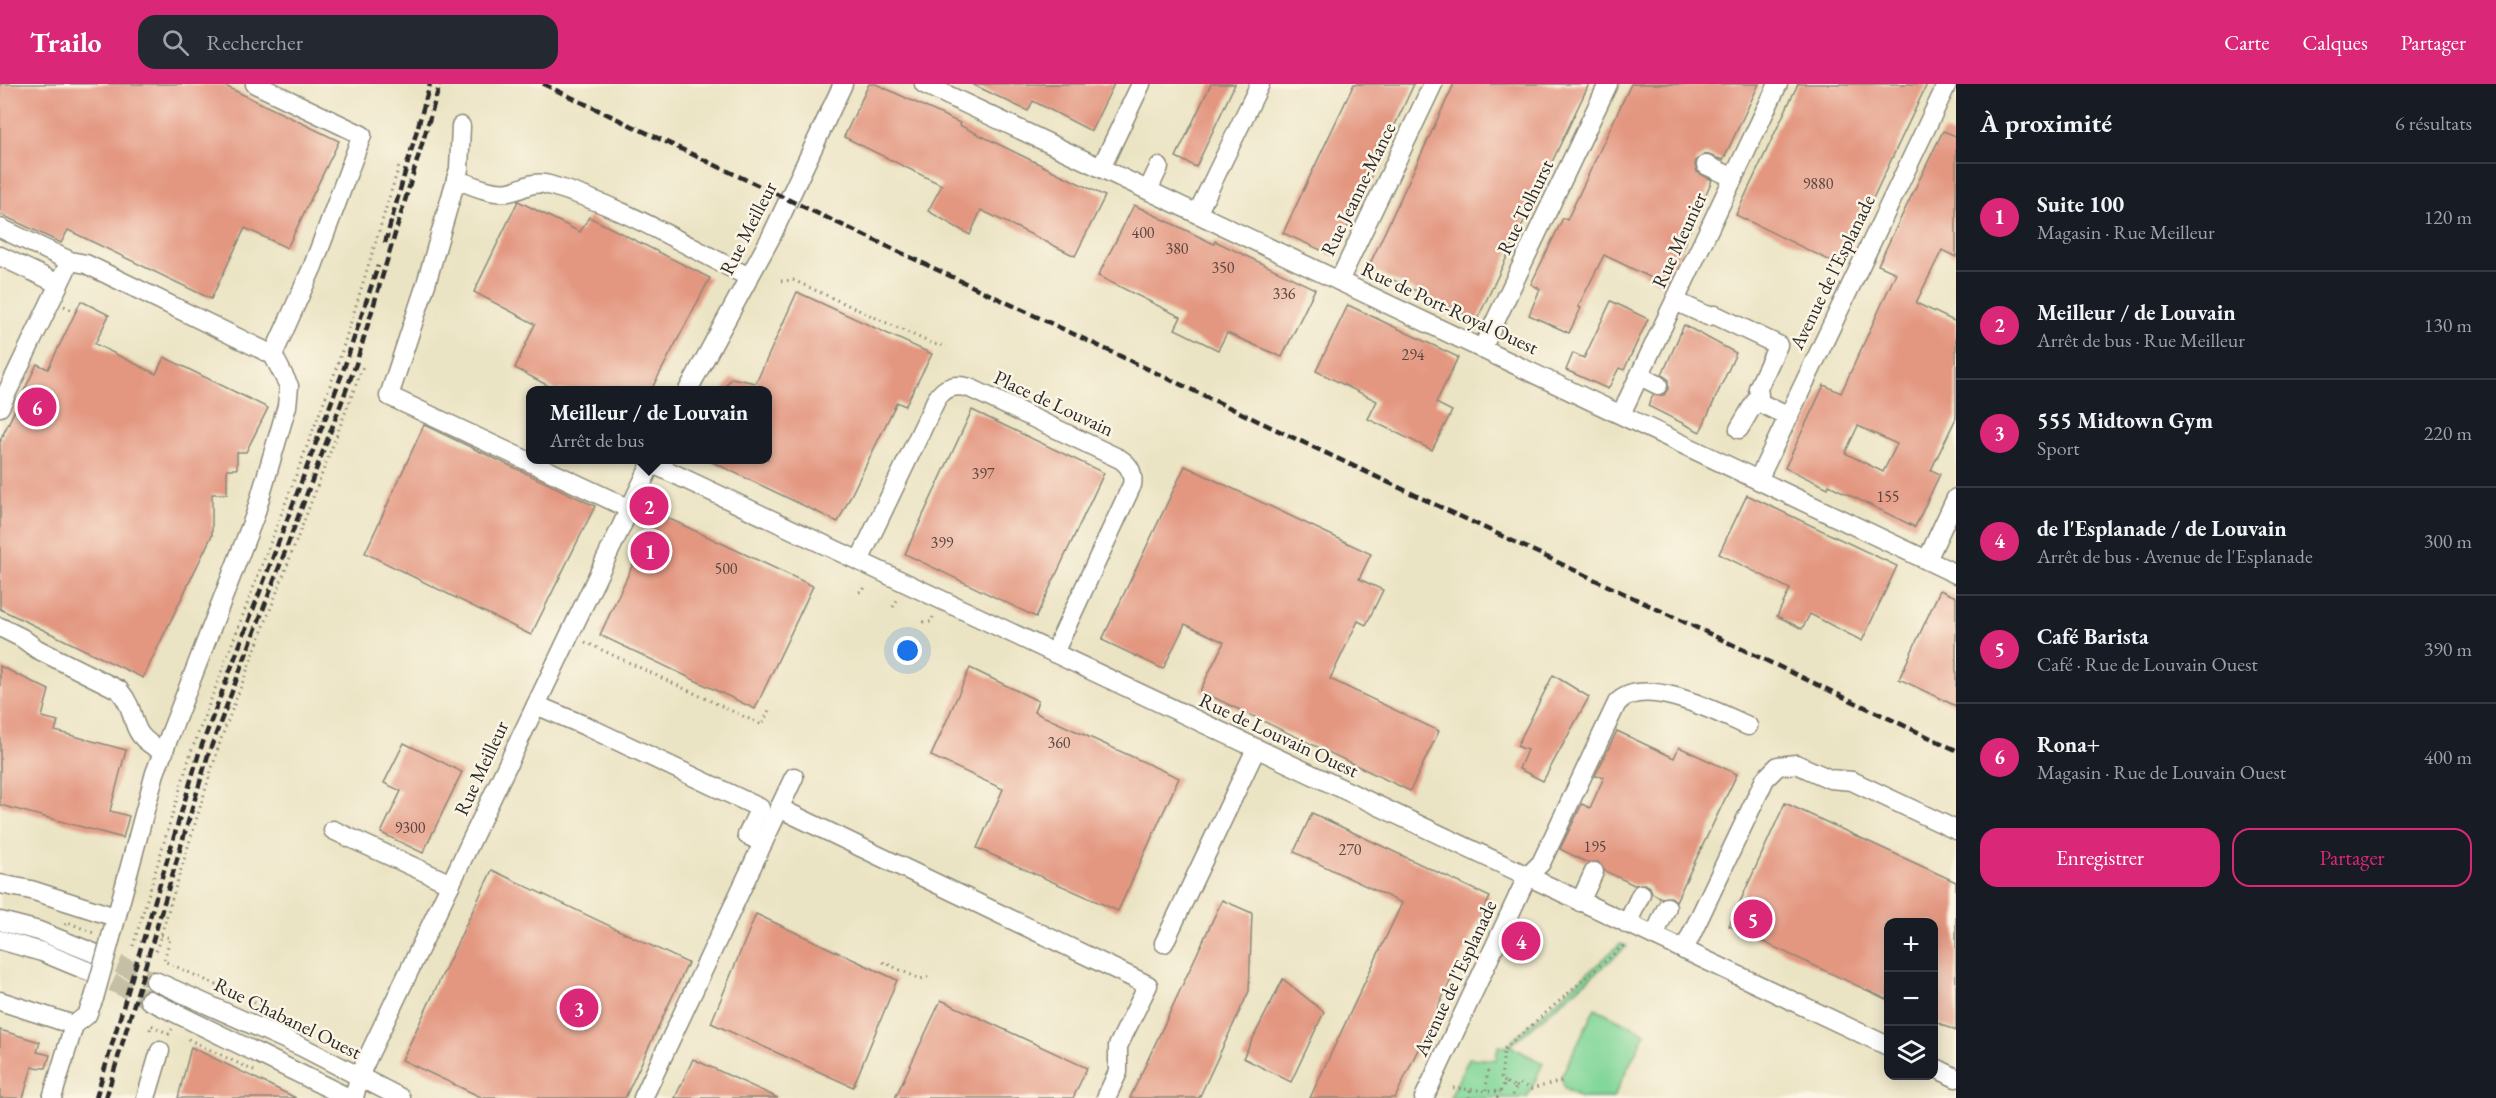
<!DOCTYPE html>
<html lang="fr">
<head>
<meta charset="utf-8">
<style>
	:root { --surface:#171b24; --page:#242831; --text:#f1f3f6; --muted:#9ea1a6; --line:#363941; --accent:#db2777 }
	body { margin:0; font-family:"EB Garamond",serif; background:var(--page); color:var(--text) }
	.controls { position:absolute; right:18px; bottom:18px; display:grid; overflow:hidden; border-radius:12px; box-shadow:0 3px 15px #0003 }
	.controls button { width:54px; height:54px; display:grid; place-items:center; padding:0; border:0; border-bottom:2px solid var(--line); background:var(--surface); color:var(--text); font:30px sans-serif }
	.you { position:absolute; left:908px; top:567px; width:21px; height:21px; margin:-15px; border:4px solid #fff; border-radius:50%; background:#1a73e8; box-shadow:0 0 0 9px #1a73e833 }
	.badge { display:grid; place-items:center; width:39px; height:39px; border-radius:50%; background:var(--accent); color:#fff; font-size:20px; font-weight:700 }
	.pin { position:absolute; translate:-50% -50%; border:3px solid #fff; box-shadow:0 2px 6px #0006 }
	.popup { position:absolute; left:526px; top:302px; width:246px; height:78px; box-sizing:border-box; display:grid; place-content:center; border-radius:12px; background:var(--surface); filter:drop-shadow(0 2px 4px #0005); font-size:20px; white-space:nowrap; color:var(--muted) }
	.popup b { font-size:22px; color:var(--text) }
	.popup::after { content:''; position:absolute; left:50%; top:100%; margin-left:-12px; border:12px solid transparent; border-top-color:var(--surface) }
	.list { margin:0; padding:0; list-style:none }
	h2 { display:flex; justify-content:space-between; align-items:center; height:78px; margin:0; padding:0 24px; font-size:26px }
	h2 small { font-size:20px; font-weight:400; color:var(--muted) }
	.list li { display:grid; grid-template-columns:39px 1fr auto; gap:18px; align-items:center; box-sizing:border-box; height:108px; padding:0 24px; border-top:2px solid var(--line) }
	.list b { display:block; font-size:22px; white-space:nowrap }
	.list p { margin:0; font-size:20px; white-space:nowrap; color:var(--muted) }
	.list em { font-size:20px; font-style:normal; color:var(--muted) }
	.actions { display:flex; gap:12px; padding:18px 24px }
	.actions a { flex:1; padding:14px 0; border:2px solid var(--accent); border-radius:18px; text-align:center; font-size:21px; color:var(--accent) }
	.actions .main { background:var(--accent); color:#fff }
	.icon { flex:none; width:33px; height:33px; fill:none; stroke:currentColor; stroke-width:2; stroke-linecap:round; stroke-linejoin:round }
	.map { position:relative; flex:none; width:1956px; height:1014px; overflow:hidden }
	header { display:flex; align-items:center; gap:36px; box-sizing:border-box; height:84px; padding:0 30px; background:var(--accent); color:#fff }
	header strong { font-size:28px }
	nav { display:flex; gap:33px; margin-inline-start:auto; font-size:21px }
	.search { width:420px; height:54px; background:var(--page); display:flex; align-items:center; gap:15px; box-sizing:border-box; padding:0 21px; border-radius:18px; color:var(--muted); font-size:22px }
	main { display:flex }
	aside { flex:1; background:var(--surface) }
	.map>svg:first-child { display:block }
	.green { fill:#82d79a; stroke:#568162; stroke-width:1.5 }
	.building { fill:#e39680; fill-rule:evenodd }
	.lines { fill:none; stroke-linecap:round; stroke-linejoin:round }
	.minor-tunnel { stroke:#c5bfa5; stroke-width:18; stroke-dasharray:18 9; stroke-linecap:butt }
	.minor-casing { stroke:#8b8878; stroke-width:21 }
	.path { stroke:#8b8878; stroke-width:3; stroke-dasharray:1.5 4.5; stroke-linecap:butt }
	.minor { stroke:#fff; stroke-width:18 }
	.rail { stroke:#2b2b2b; stroke-width:4.5; stroke-dasharray:9 4.5; stroke-linecap:butt }
	.minor-bridge-casing { stroke:#8b8878; stroke-width:21; stroke-linecap:butt }
	.minor-bridge { stroke:#fff; stroke-width:18 }
	.labels { text-anchor:middle; stroke-width:5; stroke-linejoin:round; paint-order:stroke }
	.number-label { font-size:16px; fill:#594640 }
	.street-label { font-size:20px; fill:#2b2b2b; stroke:#fcf5e5 }
</style>
</head>
<body>
<header>
<strong>Trailo</strong>
<div class="search"><svg class="icon" aria-label="search" viewBox="0 0 24 24"><circle cx="10" cy="10" r="6"/><path d="M15 15l6 6"/></svg>Rechercher</div>
<nav><a>Carte</a><a>Calques</a><a>Partager</a></nav>
</header>
<main>
<div class="map">
<svg width="1956" height="1014" viewBox="0 0 1956 1014">
	<rect width="100%" height="100%" fill="#fcf5e5"/>
	<filter id="ink" filterUnits="userSpaceOnUse"><feTurbulence type="fractalNoise" baseFrequency=".0167" numOctaves="2"/><feDisplacementMap in="SourceGraphic" scale="12" xChannelSelector="R" yChannelSelector="G"/><feConvolveMatrix kernelMatrix="1 2 1 2 8 2 1 2 1" color-interpolation-filters="sRGB"/></filter>
	<filter id="wash" filterUnits="userSpaceOnUse"><feTurbulence type="fractalNoise" baseFrequency=".008" numOctaves="4" result="noise"/><feDisplacementMap in="SourceGraphic" scale="24" xChannelSelector="R" yChannelSelector="G"/><feGaussianBlur stdDeviation="1.35" result="paint"/><feColorMatrix in="noise" values="0 0 0 0 0 0 0 0 0 0 0 0 0 0 0 0 0 1.4 0 .05"/><feComposite in="paint" operator="in"/></filter>
	<g filter="url(#wash)">
		<rect width="100%" height="100%" fill="#ebe4c4"/>
		<g class="green">
			<path d="M 1620,860 L 1627,862 L 1510,962 L 1543,979 L 1527,1014 L 1450,1014 L 1469,974 L 1496,976 L 1498,962 L 1505,963 Z"/>
			<path d="M 1595,924 L 1645,949 L 1613,1014 L 1581,1014 L 1565,1005 L 1561,993 Z"/>
		</g>
		<g id="blocks">
			<g class="building">
				<path d="M 0,0 L 221,0 L 339,57 L 287,164 L 245,144 L 211,215 L 68,146 L 61,159 L 0,130 Z"/>
				<path d="M 869,0 L 876,0 L 960,39 L 959,41 L 1105,112 L 1075,172 L 981,126 L 970,151 L 928,127 L 942,101 L 844,53 Z"/>
				<path d="M 972,0 L 1114,0 L 1091,47 L 1033,17 L 1028,27 Z"/>
				<path d="M 1211,0 L 1235,0 L 1196,83 L 1176,73 Z"/>
				<path d="M 1354,0 L 1414,0 L 1334,172 L 1283,149 Z"/>
				<path d="M 1454,0 L 1589,0 L 1477,236 L 1368,184 Z"/>
				<path d="M 1631,0 L 1759,0 L 1723,76 L 1706,70 L 1696,76 L 1695,81 L 1697,88 L 1712,96 L 1666,201 L 1604,171 L 1578,223 L 1581,224 L 1569,249 L 1529,231 L 1540,205 L 1531,200 L 1563,134 L 1567,136 Z"/>
				<path d="M 1798,0 L 1927,0 L 1841,182 L 1736,131 Z"/>
				<path d="M 1943,47 L 1956,52 L 1956,173 L 1942,166 L 1916,219 L 1956,238 L 1956,334 L 1931,386 L 1940,390 L 1915,443 L 1829,401 L 1828,404 L 1785,384 L 1824,301 L 1841,309 L 1896,189 L 1878,181 ZM 1858,342 L 1897,360 L 1883,388 L 1845,369 Z"/>
				<path d="M 518,117 L 580,148 L 589,133 L 710,194 L 651,306 L 556,306 L 515,284 L 535,240 L 474,208 Z"/>
				<path d="M 1134,121 L 1214,160 L 1215,157 L 1315,205 L 1282,273 L 1227,249 L 1218,266 L 1175,245 L 1181,233 L 1098,192 Z"/>
				<path d="M 797,208 L 932,270 L 905,322 L 897,318 L 838,438 L 706,375 L 768,375 L 768,306 L 723,306 L 731,294 L 756,299 Z"/>
				<path d="M 81,217 L 109,231 L 95,260 L 156,290 L 164,273 L 268,324 L 246,368 L 237,368 L 237,385 L 227,385 L 227,410 L 212,410 L 212,451 L 143,594 L 0,525 L 0,357 L 37,280 L 48,285 Z"/>
				<path d="M 1611,217 L 1648,235 L 1624,286 L 1619,284 L 1608,305 L 1566,286 L 1573,269 L 1584,274 Z"/>
				<path d="M 1348,221 L 1458,273 L 1436,319 L 1452,327 L 1432,366 L 1368,335 L 1377,317 L 1316,287 Z"/>
				<path d="M 1684,241 L 1736,269 L 1700,348 L 1648,322 L 1653,311 L 1664,311 L 1668,305 L 1668,295 L 1662,291 Z"/>
				<path d="M 972,326 L 1104,389 L 1036,533 L 905,470 Z"/>
				<path d="M 424,341 L 595,422 L 531,551 L 365,469 Z"/>
				<path d="M 1185,382 L 1371,470 L 1359,495 L 1383,506 L 1366,541 L 1358,537 L 1330,595 L 1439,647 L 1410,707 L 1200,607 L 1224,558 L 1185,540 L 1163,585 L 1102,556 Z"/>
				<path d="M 1747,411 L 1897,482 L 1862,557 L 1810,530 L 1802,545 L 1777,532 L 1790,505 L 1719,470 Z"/>
				<path d="M 657,429 L 813,502 L 755,625 L 600,551 Z"/>
				<path d="M 1940,506 L 1956,513 L 1956,622 L 1899,595 Z"/>
				<path d="M 0,582 L 49,606 L 42,633 L 58,637 L 55,647 L 126,666 L 110,727 L 129,732 L 123,754 L 0,721 Z"/>
				<path d="M 970,584 L 1038,617 L 1034,628 L 1179,694 L 1118,827 L 977,764 L 1003,705 L 931,672 Z"/>
				<path d="M 1553,591 L 1589,613 L 1543,697 L 1519,685 L 1527,666 L 1517,662 Z"/>
				<path d="M 1617,647 L 1674,674 L 1679,663 L 1737,690 L 1676,817 L 1671,813 L 1661,814 L 1652,809 L 1650,803 L 1645,800 L 1634,801 L 1605,787 L 1598,778 L 1588,779 L 1560,765 L 1582,720 L 1590,724 L 1604,693 L 1595,692 Z"/>
				<path d="M 404,659 L 462,688 L 423,769 L 381,749 L 401,707 L 384,699 Z"/>
				<path d="M 1785,719 L 1956,798 L 1956,947 L 1934,937 L 1934,838 L 1888,838 L 1888,916 L 1729,842 Z"/>
				<path d="M 1312,729 L 1490,813 L 1395,1014 L 1310,1014 L 1402,819 L 1294,768 Z"/>
				<path d="M 492,786 L 688,879 L 625,1014 L 483,1014 L 402,976 Z"/>
				<path d="M 1222,816 L 1252,829 L 1249,907 L 1199,1014 L 1130,1014 Z"/>
				<path d="M 756,830 L 897,896 L 853,1003 L 711,939 Z"/>
				<path d="M 1283,895 L 1324,928 L 1291,998 L 1243,974 Z"/>
				<path d="M 941,916 L 1087,984 L 1073,1014 L 895,1014 Z"/>
				<path d="M 0,946 L 40,958 L 37,968 L 50,971 L 46,984 L 32,983 L 23,1014 L 0,1014 Z"/>
				<path d="M 191,963 L 296,1014 L 178,1014 Z"/>
				<path d="M 693,975 L 778,1014 L 675,1014 Z"/>
			</g>
		</g>
	</g>
	<g filter="url(#ink)">
		<use href="#blocks" fill-opacity="0" stroke="#8b8878" stroke-width="1.5"/>
		<g class="lines">
			<g class="minor-tunnel">
				<path d="M 94,869 L 155,897"/>
				<path d="M 88,887 L 149,916"/>
			</g>
			<defs>
				<g id="minor">
					<path d="M 924,0 L 1956,490"/>
					<path d="M 461,42 L 459,85 L 426,200 L 389,312 L 630,425"/>
					<path d="M 1706,81 L 1734,94"/>
					<path d="M 1101,84 L 1141,0"/>
					<path d="M 456,95 C 471,101 493,111 509,108 C 524,105 532,96 549,101 C 618,120 685,161 749,193"/>
					<path d="M 1148,106 L 1159,83"/>
					<path d="M 1197,130 L 1260,0"/>
					<path d="M 0,144 L 70,177 L 86,180 L 273,271 L 313,182 L 362,51 L 255,0"/>
					<path d="M 0,172 L 59,200"/>
					<path d="M 1339,197 L 1433,0"/>
					<path d="M 1675,217 L 1708,232 L 1715,231 L 1778,261 L 1758,304 L 1759,311 L 1739,345"/>
					<path d="M 1482,265 L 1608,0"/>
					<path d="M 1640,292 L 1658,301"/>
					<path d="M 688,306 L 771,153 L 843,0"/>
					<path d="M 1756,317 L 1789,333"/>
					<path d="M 0,323 L 70,177"/>
					<path d="M 1621,330 L 1778,0"/>
					<path d="M 651,379 L 1888,962"/>
					<path d="M 1758,396 L 1947,0"/>
					<path d="M 1927,476 L 1956,414"/>
					<path d="M 859,477 L 936,316 C 944,302 957,299 972,305 L 1120,375 C 1130,381 1134,390 1132,401 L 1054,569"/>
					<path d="M 0,543 L 22,554 L 37,565 L 119,606 C 142,633 123,648 164,668"/>
					<path d="M 536,621 L 588,643 L 760,724 L 747,751 L 763,759"/>
					<path d="M 779,724 L 1148,901 L 1118,962 L 1118,988 L 1106,1014"/>
					<path d="M 333,746 L 451,800"/>
					<path d="M 0,800 L 31,806 L 115,833"/>
					<path d="M 1580,818 L 1594,788"/>
					<path d="M 0,837 L 39,847 L 94,869"/>
					<path d="M 1627,840 L 1641,810"/>
					<path d="M 1654,852 L 1667,823"/>
					<path d="M 111,853 L 155,689 L 255,431 L 287,322 L 289,302 L 273,271"/>
					<path d="M 0,856 L 42,868 L 88,887"/>
					<path d="M 1164,859 L 1256,665"/>
					<path d="M 1684,866 L 1765,695 L 1778,682 L 1796,680 L 1830,695 L 1852,697 L 1956,746"/>
					<path d="M 155,897 L 302,963 L 401,1014"/>
					<path d="M 149,916 L 349,1014"/>
					<path d="M 0,917 L 74,941"/>
					<path d="M 1934,983 L 1956,994"/>
					<path d="M 52,1014 L 74,941 L 87,931 L 94,914"/>
					<path d="M 146,1014 L 160,967"/>
					<path d="M 354,1014 L 359,993 L 366,977 L 653,376"/>
					<path d="M 643,1014 L 794,693"/>
					<path d="M 1424,1014 L 1527,793 L 1541,779 L 1617,619 C 1644,590 1719,629 1748,642"/>
				</g>
			</defs>
			<use href="#minor" class="minor-casing"/>
			<g class="path">
				<path d="M 781,197 L 793,196 L 933,260 L 947,262"/>
				<path d="M 64,222 L 76,228"/>
				<path d="M 0,357 L 10,336"/>
				<path d="M 658,410 L 661,417"/>
				<path d="M 859,508 L 863,507 L 866,501"/>
				<path d="M 893,523 L 897,516"/>
				<path d="M 923,538 L 931,538 L 933,533"/>
				<path d="M 585,558 L 762,641 L 770,624"/>
				<path d="M 65,841 L 67,838 L 96,850"/>
				<path d="M 161,851 L 170,854 L 164,877 L 284,932 L 282,937"/>
				<path d="M 133,862 L 191,668 L 337,283 L 399,82"/>
				<path d="M 156,867 L 221,655 L 363,282"/>
				<path d="M 883,878 L 920,895 L 928,893"/>
				<path d="M 150,946 L 151,941 L 169,950 L 172,945"/>
				<path d="M 188,955 L 258,989"/>
				<path d="M 1505,998 L 1501,996 L 1504,965 L 1625,860"/>
				<path d="M 1516,1003 L 1519,999 L 1531,1005 L 1562,997"/>
				<path d="M 1453,1004 L 1500,1008 L 1505,998 L 1516,1003 L 1511,1014"/>
				<path d="M 1486,1006 L 1488,983"/>
				<path d="M 1469,1014 L 1470,1005"/>
				<path d="M 1497,1014 L 1500,1008"/>
			</g>
			<use href="#minor" class="minor"/>
			<g class="rail">
				<path d="M 543,0 L 1956,666"/>
				<path d="M 385,159 L 430,0"/>
				<path d="M 96,1014 L 199,669 L 342,290 L 378,182"/>
				<path d="M 106,1014 L 208,671 L 356,280 L 440,0"/>
			</g>
			<defs>
				<path id="minor-bridge" d="M 94,914 L 111,853"/>
			</defs>
			<use href="#minor-bridge" class="minor-bridge-casing"/>
			<use href="#minor-bridge" class="minor-bridge"/>
		</g>
	</g>
	<g class="labels">
		<g class="number-label">
			<text x="1818" y="105">9880</text>
			<text x="1143" y="154">400</text>
			<text x="1177" y="170">380</text>
			<text x="1223" y="189">350</text>
			<text x="1284" y="215">336</text>
			<text x="1413" y="276">294</text>
			<text x="983" y="395">397</text>
			<text x="1888" y="418">155</text>
			<text x="942" y="464">399</text>
			<text x="726" y="490">500</text>
			<text x="1059" y="664">360</text>
			<text x="410" y="749">9300</text>
			<text x="1595" y="768">195</text>
			<text x="1350" y="771">270</text>
		</g>
		<g class="street-label">
			<text transform="translate(1358 105) rotate(-64)" y="7">Rue Jeanne-Mance</text>
			<text transform="translate(1525 123) rotate(-64)" y="7">Rue Tolhurst</text>
			<text transform="translate(748 144) rotate(-63)" y="7">Rue Meilleur</text>
			<text transform="translate(1679 156) rotate(-65)" y="7">Rue Meunier</text>
			<text transform="translate(1832 188) rotate(-64)" y="7">Avenue de l'Esplanade</text>
			<text transform="translate(1450 224) rotate(25)" y="7">Rue de Port-Royal Ouest</text>
			<text transform="translate(1054 319) rotate(25)" y="7">Place de Louvain</text>
			<text transform="translate(1279 651) rotate(25)" y="7">Rue de Louvain Ouest</text>
			<text transform="translate(481 684) rotate(-65)" y="7">Rue Meilleur</text>
			<text transform="translate(1455 894) rotate(-65)" y="7">Avenue de l'Esplanade</text>
			<text transform="translate(288 934) rotate(26)" y="7">Rue Chabanel Ouest</text>
		</g>
	</g>
</svg>
<div class="controls">
<button>+</button>
<button>−</button>
<button><svg class="icon" aria-label="layers" viewBox="0 0 24 24"><path d="M12 4l9 5-9 5-9-5zM3 14l9 5 9-5"/></svg></button>
</div>
<div class="you"></div>
<div class="pin badge" style="left:650px;top:467px">1</div>
<div class="pin badge" style="left:649px;top:422px">2</div>
<div class="popup"><b>Meilleur / de Louvain</b>Arrêt de bus</div>
<div class="pin badge" style="left:579px;top:924px">3</div>
<div class="pin badge" style="left:1521px;top:857px">4</div>
<div class="pin badge" style="left:1753px;top:835px">5</div>
<div class="pin badge" style="left:37px;top:323px">6</div>
</div>
<aside>
<h2>À proximité<small>6 résultats</small></h2>
<ul class="list">
<li><span class="badge">1</span><div><b>Suite 100</b><p>Magasin · Rue Meilleur</p></div><em>120 m</em></li>
<li><span class="badge">2</span><div><b>Meilleur / de Louvain</b><p>Arrêt de bus · Rue Meilleur</p></div><em>130 m</em></li>
<li><span class="badge">3</span><div><b>555 Midtown Gym</b><p>Sport</p></div><em>220 m</em></li>
<li><span class="badge">4</span><div><b>de l'Esplanade / de Louvain</b><p>Arrêt de bus · Avenue de l'Esplanade</p></div><em>300 m</em></li>
<li><span class="badge">5</span><div><b>Café Barista</b><p>Café · Rue de Louvain Ouest</p></div><em>390 m</em></li>
<li><span class="badge">6</span><div><b>Rona+</b><p>Magasin · Rue de Louvain Ouest</p></div><em>400 m</em></li>
</ul>
<div class="actions"><a class="main">Enregistrer</a><a>Partager</a></div>
</aside>
</main>
</body>
</html>
